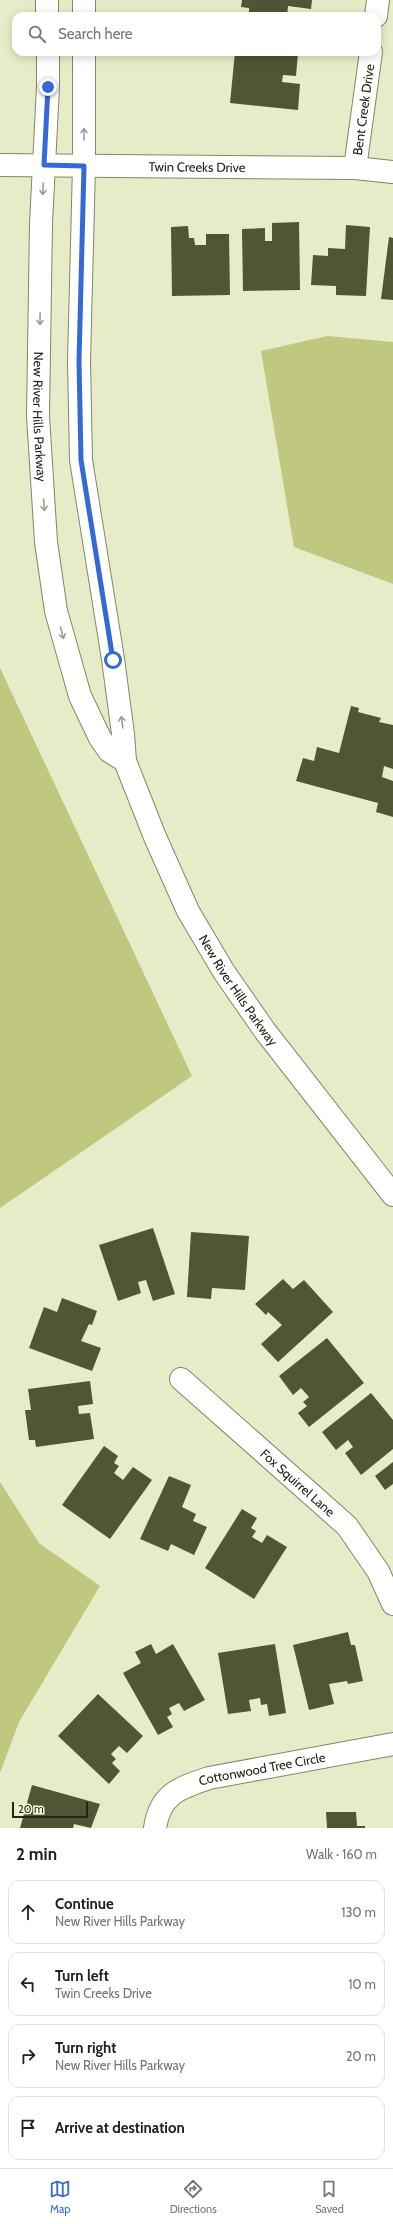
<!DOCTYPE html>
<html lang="en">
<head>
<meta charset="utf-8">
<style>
	:root { --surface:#fff; --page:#f6f6f6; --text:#222; --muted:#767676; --line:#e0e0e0; --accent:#3569d8 }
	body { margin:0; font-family:Cabin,sans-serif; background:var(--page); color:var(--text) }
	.scale { position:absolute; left:12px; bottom:10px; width:76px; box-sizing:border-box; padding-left:4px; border:2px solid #242518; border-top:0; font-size:11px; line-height:14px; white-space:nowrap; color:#242518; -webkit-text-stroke:3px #f5f9d5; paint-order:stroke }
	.stop { position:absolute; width:12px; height:12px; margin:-9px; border:3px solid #3569d8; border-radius:50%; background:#fff }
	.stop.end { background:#3569d8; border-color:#fff; box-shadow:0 1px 4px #0008 }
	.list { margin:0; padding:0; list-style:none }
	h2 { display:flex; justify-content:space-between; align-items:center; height:52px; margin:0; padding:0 16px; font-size:17px }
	h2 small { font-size:13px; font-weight:400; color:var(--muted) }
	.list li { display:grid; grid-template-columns:26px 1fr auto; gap:12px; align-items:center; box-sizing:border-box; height:64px; margin:0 8px 8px; padding:0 8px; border:1px solid var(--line); border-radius:12px }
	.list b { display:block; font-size:15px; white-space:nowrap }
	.list p { margin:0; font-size:13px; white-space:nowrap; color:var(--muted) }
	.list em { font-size:13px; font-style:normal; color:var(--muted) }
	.icon { flex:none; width:22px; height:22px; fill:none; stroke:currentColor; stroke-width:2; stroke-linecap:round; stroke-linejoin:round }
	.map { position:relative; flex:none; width:393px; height:1828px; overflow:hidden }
	.search { position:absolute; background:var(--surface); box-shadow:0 2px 10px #0003; left:12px; right:12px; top:12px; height:44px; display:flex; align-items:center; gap:10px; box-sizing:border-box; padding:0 14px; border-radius:12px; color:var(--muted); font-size:15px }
	.sheet { height:340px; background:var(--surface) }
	nav { display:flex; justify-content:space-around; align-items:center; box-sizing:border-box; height:56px; border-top:1px solid var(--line); background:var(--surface); font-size:11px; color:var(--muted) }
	nav a { display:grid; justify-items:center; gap:2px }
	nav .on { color:var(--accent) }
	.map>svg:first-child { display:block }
	.green { fill:#c0c77f }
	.building { fill:#515435 }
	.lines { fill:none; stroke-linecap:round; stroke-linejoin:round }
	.street-casing { stroke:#838767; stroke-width:24 }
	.secondary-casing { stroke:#838767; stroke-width:24 }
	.street { stroke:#fff; stroke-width:22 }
	.secondary { stroke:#fff; stroke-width:22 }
	.oneway { stroke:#9c9d97 }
	.route { stroke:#3569d8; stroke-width:5 }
	.labels { text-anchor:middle; stroke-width:4; stroke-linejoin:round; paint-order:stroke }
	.street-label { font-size:13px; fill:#242518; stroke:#f5f9d5 }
</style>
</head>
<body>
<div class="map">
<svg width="393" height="1828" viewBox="0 0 393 1828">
	<rect width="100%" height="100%" fill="#e7ecc8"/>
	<g class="green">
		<path d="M 327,336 L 393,342 L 393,584 L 294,547 L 261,351 Z"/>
		<path d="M 0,668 L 192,1076 L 0,1208 Z"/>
		<path d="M 0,1482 L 39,1543 L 100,1586 L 19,1722 L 0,1773 Z"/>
	</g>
	<g class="building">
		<path d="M 242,0 L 312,0 L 311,9 L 288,6 L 287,16 L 249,16 L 249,8 L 241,7 Z"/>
		<path d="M 235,52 L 298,53 L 296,76 L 283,75 L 282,82 L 300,84 L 298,110 L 230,103 Z"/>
		<path d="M 299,222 L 300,290 L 243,291 L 242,229 L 265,228 L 265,241 L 272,241 L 272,223 Z"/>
		<path d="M 346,225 L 370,227 L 366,296 L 336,295 L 336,286 L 311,285 L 313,255 L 328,256 L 328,248 L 345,249 Z"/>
		<path d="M 188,226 L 189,238 L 194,238 L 195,245 L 206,245 L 206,234 L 229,234 L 230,295 L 172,296 L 171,227 Z"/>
		<path d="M 389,237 L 393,238 L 393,300 L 381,299 Z"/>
		<path d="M 351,706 L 359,708 L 358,712 L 381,718 L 379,722 L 393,725 L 393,769 L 384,766 L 382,777 L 393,781 L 393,817 L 376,812 L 378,803 L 296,781 L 303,758 L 314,761 L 317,747 L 339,753 Z"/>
		<path d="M 153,1228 L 175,1294 L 153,1301 L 146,1280 L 138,1282 L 141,1293 L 118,1301 L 99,1245 Z"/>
		<path d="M 191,1232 L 249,1236 L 245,1290 L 212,1288 L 211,1299 L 187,1297 Z"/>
		<path d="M 283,1279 L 293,1289 L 304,1280 L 333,1312 L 278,1362 L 261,1344 L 282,1325 L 268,1312 L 266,1315 L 255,1304 Z"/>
		<path d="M 62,1298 L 97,1311 L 92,1325 L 89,1324 L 81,1341 L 101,1348 L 92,1371 L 29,1348 L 44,1307 L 57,1312 Z"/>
		<path d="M 327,1338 L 364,1383 L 309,1427 L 298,1413 L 307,1406 L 303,1402 L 309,1397 L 301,1388 L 293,1395 L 279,1376 Z"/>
		<path d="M 90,1381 L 93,1404 L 78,1406 L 79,1414 L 90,1413 L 94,1439 L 36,1447 L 35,1440 L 29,1440 L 25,1410 L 31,1410 L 28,1389 Z"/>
		<path d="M 371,1393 L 393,1420 L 393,1449 L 361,1475 L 345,1453 L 353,1447 L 348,1440 L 336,1450 L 322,1432 Z"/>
		<path d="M 104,1446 L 118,1456 L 114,1463 L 119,1466 L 114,1473 L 123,1480 L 133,1467 L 152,1480 L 110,1539 L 62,1505 Z"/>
		<path d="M 393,1462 L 393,1484 L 385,1490 L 375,1476 Z"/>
		<path d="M 169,1476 L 191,1485 L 182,1507 L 196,1514 L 193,1521 L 207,1527 L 194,1555 L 171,1544 L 168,1551 L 140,1539 Z"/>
		<path d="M 242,1509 L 257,1518 L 251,1528 L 256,1531 L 252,1537 L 262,1543 L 267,1535 L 287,1547 L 254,1599 L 205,1568 Z"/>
		<path d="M 348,1632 L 351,1645 L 355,1645 L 363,1681 L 348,1684 L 347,1681 L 329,1684 L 334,1704 L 309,1710 L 293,1645 Z"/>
		<path d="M 151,1644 L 156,1654 L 173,1644 L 205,1700 L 184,1711 L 179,1703 L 169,1708 L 172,1714 L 167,1717 L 173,1727 L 158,1735 L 123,1673 L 141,1663 L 135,1652 Z"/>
		<path d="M 275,1644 L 286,1713 L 269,1716 L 267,1704 L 261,1705 L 260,1698 L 249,1700 L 251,1711 L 228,1714 L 218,1653 Z"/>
		<path d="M 98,1694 L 143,1736 L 127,1753 L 119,1746 L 111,1754 L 116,1759 L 112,1763 L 120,1771 L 109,1784 L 58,1736 Z"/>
		<path d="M 32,1785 L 100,1804 L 91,1828 L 74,1824 L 73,1828 L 20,1828 Z"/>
		<path d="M 326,1812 L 356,1812 L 357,1826 L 365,1826 L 365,1828 L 327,1828 Z"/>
	</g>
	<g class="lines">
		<defs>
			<g id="street">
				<path d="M 376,16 L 378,0"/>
				<path id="s1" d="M 0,165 L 355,168 L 393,172"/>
				<path id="s2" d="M 355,168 L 371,52"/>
				<path id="s3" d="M 181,1379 L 347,1526 L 378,1571 L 393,1604"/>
				<path id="s4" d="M 155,1828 C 160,1794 179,1788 209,1778 L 393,1744"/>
			</g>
			<g id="secondary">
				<path d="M 47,0 L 47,16"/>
				<path d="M 84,0 L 84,16"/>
				<path id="s5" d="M 48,52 L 48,87 L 41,223 L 38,416 L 46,542 L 56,611 L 80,696 L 100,738 L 109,751 L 125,761"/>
				<path id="s6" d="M 84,52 L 84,166 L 79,361 L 81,460 L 113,659 L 123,734 L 125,761 L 155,837 L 188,911 L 224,972 L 265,1031 L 393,1195"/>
			</g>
		</defs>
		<use href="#street" class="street-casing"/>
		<use href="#secondary" class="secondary-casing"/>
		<use href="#street" class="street"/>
		<use href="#secondary" class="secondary"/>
	</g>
	<defs><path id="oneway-shaft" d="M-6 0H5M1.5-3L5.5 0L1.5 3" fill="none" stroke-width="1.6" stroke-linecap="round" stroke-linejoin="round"/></defs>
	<g class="oneway">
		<use href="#oneway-shaft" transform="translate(84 134) rotate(-90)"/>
		<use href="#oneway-shaft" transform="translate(43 189) rotate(93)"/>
		<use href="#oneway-shaft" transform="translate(40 319) rotate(91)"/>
		<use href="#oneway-shaft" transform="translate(44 505) rotate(86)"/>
		<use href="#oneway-shaft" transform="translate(62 633) rotate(76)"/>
		<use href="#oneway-shaft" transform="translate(122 722) rotate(-98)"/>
	</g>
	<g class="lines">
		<path class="route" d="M 48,87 L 44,165 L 84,166 L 79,361 L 81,460 L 113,660"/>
	</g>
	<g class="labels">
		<g class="street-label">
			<text dy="5" stroke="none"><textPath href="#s2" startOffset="59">Bent Creek Drive</textPath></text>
			<text dy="5" stroke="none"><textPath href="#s1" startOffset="197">Twin Creeks Drive</textPath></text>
			<text dy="5" stroke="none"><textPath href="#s5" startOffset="365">New River Hills Parkway</textPath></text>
			<text dy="5" stroke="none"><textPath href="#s6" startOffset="969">New River Hills Parkway</textPath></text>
			<text dy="5" stroke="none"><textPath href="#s3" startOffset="156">Fox Squirrel Lane</textPath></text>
			<text dy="5" stroke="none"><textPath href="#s4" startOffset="133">Cottonwood Tree Circle</textPath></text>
		</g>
	</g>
</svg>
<div class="scale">20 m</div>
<div class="stop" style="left:113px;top:660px"></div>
<div class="stop end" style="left:48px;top:87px"></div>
<div class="search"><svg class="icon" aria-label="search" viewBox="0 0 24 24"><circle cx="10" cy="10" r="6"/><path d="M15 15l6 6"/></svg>Search here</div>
</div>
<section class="sheet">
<h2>2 min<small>Walk · 160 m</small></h2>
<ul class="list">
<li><svg class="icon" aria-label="ahead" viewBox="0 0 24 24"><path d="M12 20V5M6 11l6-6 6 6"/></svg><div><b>Continue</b><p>New River Hills Parkway</p></div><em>130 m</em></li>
<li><svg class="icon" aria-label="left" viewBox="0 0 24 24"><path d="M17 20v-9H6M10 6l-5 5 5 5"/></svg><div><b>Turn left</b><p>Twin Creeks Drive</p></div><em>10 m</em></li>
<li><svg class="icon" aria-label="right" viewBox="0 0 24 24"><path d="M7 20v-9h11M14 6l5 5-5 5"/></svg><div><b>Turn right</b><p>New River Hills Parkway</p></div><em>20 m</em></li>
<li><svg class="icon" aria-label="arrive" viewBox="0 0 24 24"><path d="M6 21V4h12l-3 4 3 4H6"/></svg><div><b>Arrive at destination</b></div></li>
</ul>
</section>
<nav>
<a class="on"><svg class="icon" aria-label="map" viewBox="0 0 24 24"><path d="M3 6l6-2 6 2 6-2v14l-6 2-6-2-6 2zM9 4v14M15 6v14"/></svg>Map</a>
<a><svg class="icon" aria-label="directions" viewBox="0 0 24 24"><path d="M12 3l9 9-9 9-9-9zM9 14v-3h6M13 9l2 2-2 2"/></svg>Directions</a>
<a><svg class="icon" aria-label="saved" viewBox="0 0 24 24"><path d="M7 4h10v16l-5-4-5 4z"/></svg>Saved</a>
</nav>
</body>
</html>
